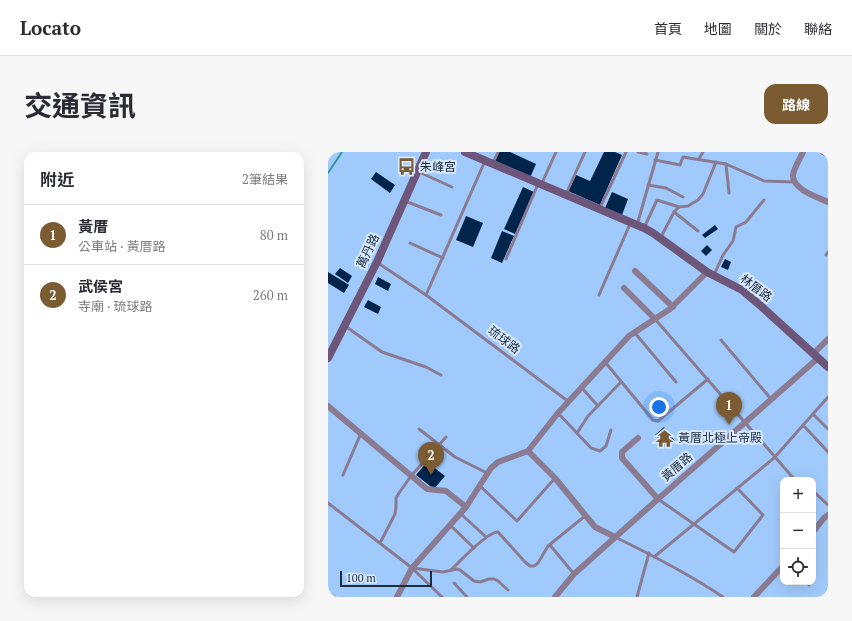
<!DOCTYPE html>
<html lang="zh-TW">
<head>
<meta charset="utf-8">
<style>
	:root { --surface:#fff; --page:#f7f7f7; --text:#2b2b33; --muted:#7c7c81; --line:#e1e1e2; --accent:#7b5b31 }
	body { margin:0; font-family:"PT Serif","Noto Sans TC",serif; background:var(--page); color:var(--text) }
	.controls { position:absolute; right:12px; bottom:12px; display:grid; overflow:hidden; border-radius:8px; box-shadow:0 4px 16px #0002 }
	.controls button { width:36px; height:36px; display:grid; place-items:center; padding:0; border:0; border-bottom:1px solid var(--line); background:var(--surface); color:var(--text); font:20px sans-serif }
	.scale { position:absolute; left:12px; bottom:10px; width:92px; box-sizing:border-box; padding-left:4px; border:2px solid #1c2d40; border-top:0; font-size:11px; line-height:14px; white-space:nowrap; color:#1c2d40; -webkit-text-stroke:3px #d8e9fd; paint-order:stroke }
	.you { position:absolute; left:331px; top:255px; width:14px; height:14px; margin:-10px; border:3px solid #fff; border-radius:50%; background:#1a73e8; box-shadow:0 0 0 6px #1a73e833 }
	.badge { display:grid; place-items:center; width:26px; height:26px; border-radius:50%; background:var(--accent); color:#fff; font-size:13px; font-weight:700 }
	.pin { position:absolute; translate:-50% -33px; filter:drop-shadow(0 1px 2px #0008) }
	.pin::after { content:''; position:absolute; top:21px; width:14px; height:12px; background:inherit; clip-path:polygon(0 0,100% 0,50% 100%) }
	.list { margin:0; padding:0; list-style:none }
	h2 { display:flex; justify-content:space-between; align-items:center; height:52px; margin:0; padding:0 16px; font-size:17px }
	h2 small { font-size:13px; font-weight:400; color:var(--muted) }
	.list li { display:grid; grid-template-columns:26px 1fr auto; gap:12px; align-items:center; box-sizing:border-box; height:60px; padding:0 16px; border-top:1px solid var(--line) }
	.list b { display:block; font-size:15px; white-space:nowrap }
	.list p { margin:0; font-size:13px; white-space:nowrap; color:var(--muted) }
	.list em { font-size:13px; font-style:normal; color:var(--muted) }
	.icon { flex:none; width:22px; height:22px; fill:none; stroke:currentColor; stroke-width:2; stroke-linecap:round; stroke-linejoin:round }
	.map { position:relative; flex:none; width:500px; height:445px; overflow:hidden; border-radius:12px }
	header { display:flex; align-items:center; gap:24px; box-sizing:border-box; height:56px; padding:0 20px; background:var(--surface); border-bottom:1px solid var(--line) }
	header strong { font-size:19px }
	nav { display:flex; gap:22px; margin-inline-start:auto; font-size:14px }
	.intro { display:flex; align-items:center; justify-content:space-between; box-sizing:border-box; height:96px; padding:0 24px }
	h1 { margin:0; font-size:28px }
	.button { padding:10px 18px; border-radius:12px; background:var(--accent); color:#fff; font-size:14px; font-weight:700 }
	main { display:flex; gap:24px; padding:0 24px }
	aside { flex:1; background:var(--surface); border-radius:12px; box-shadow:0 4px 16px #0002 }
	.map>svg:first-child { display:block }
	.lines { fill:none; stroke-linecap:round; stroke-linejoin:round }
	.stream { stroke:#329795; stroke-width:2 }
	.building { fill:#00244a }
	.lane { stroke:#8a7b93; stroke-width:3 }
	.street { stroke:#8a7b93; stroke-width:6 }
	.secondary { stroke:#6d567a; stroke-width:8 }
	.labels { text-anchor:middle; stroke-width:4; stroke-linejoin:round; paint-order:stroke }
	.poi-label { font-size:12px; fill:#1c2d40; stroke:#d8e9fd; text-anchor:start }
	.street-label { font-size:12px; fill:#1c2d40; stroke:#d8e9fd }
</style>
</head>
<body>
<header>
<strong>Locato</strong>
<nav><a>首頁</a><a>地圖</a><a>關於</a><a>聯絡</a></nav>
</header>
<div class="intro"><h1>交通資訊</h1><a class="button">路線</a></div>
<main>
<aside>
<h2>附近<small>2筆結果</small></h2>
<ul class="list">
<li><span class="badge">1</span><div><b>黃厝</b><p>公車站 · 黃厝路</p></div><em>80 m</em></li>
<li><span class="badge">2</span><div><b>武侯宮</b><p>寺廟 · 琉球路</p></div><em>260 m</em></li>
</ul>
</aside>
<div class="map">
<svg width="500" height="445" viewBox="0 0 500 445">
	<rect width="100%" height="100%" fill="#a0cafc"/>
	<g class="lines">
		<path class="stream" d="M 0,21 L 14,0"/>
	</g>
	<g class="building">
		<path d="M 171,0 L 182,0 L 208,12 L 202,26 L 167,9 Z"/>
		<path d="M 276,0 L 287,0 L 294,3 L 272,53 L 240,39 L 248,23 L 262,29 Z"/>
		<path d="M 48,20 L 67,33 L 62,41 L 43,27 Z"/>
		<path d="M 195,35 L 206,40 L 187,82 L 176,77 Z"/>
		<path d="M 284,40 L 300,47 L 294,63 L 277,56 Z"/>
		<path d="M 138,64 L 155,71 L 145,95 L 128,88 Z"/>
		<path d="M 387,73 L 390,77 L 377,86 L 374,83 Z"/>
		<path d="M 174,79 L 186,84 L 174,111 L 163,106 Z"/>
		<path d="M 379,93 L 384,98 L 378,104 L 373,99 Z"/>
		<path d="M 397,107 L 403,110 L 400,118 L 393,115 Z"/>
		<path d="M 12,116 L 24,124 L 20,131 L 7,122 Z"/>
		<path d="M 0,120 L 21,133 L 16,141 L 0,131 Z"/>
		<path d="M 50,125 L 63,132 L 60,139 L 47,132 Z"/>
		<path d="M 40,148 L 53,155 L 50,162 L 36,155 Z"/>
		<path d="M 336,275 L 347,289 L 339,296 L 327,283 Z"/>
		<path d="M 99,310 L 117,324 L 106,337 L 88,323 Z"/>
	</g>
	<g class="lines">
		<g class="lane">
			<path d="M 310,0 L 319,2"/>
			<path d="M 371,7 L 375,0"/>
			<path d="M 327,8 L 352,13 L 355,5 L 398,12 L 436,29 L 466,30"/>
			<path d="M 165,11 L 170,0"/>
			<path d="M 398,12 L 401,41"/>
			<path d="M 91,20 L 124,35"/>
			<path d="M 214,31 L 228,0"/>
			<path d="M 320,33 L 338,36 L 355,45"/>
			<path d="M 238,42 L 257,0"/>
			<path d="M 77,49 L 113,63"/>
			<path d="M 272,56 L 298,0"/>
			<path d="M 346,60 L 370,79"/>
			<path d="M 309,73 L 330,0"/>
			<path d="M 316,76 L 329,48 L 351,55"/>
			<path d="M 333,85 L 346,60 L 351,55 L 360,54 L 370,48 L 375,42 L 388,10"/>
			<path d="M 82,91 L 115,106"/>
			<path d="M 498,103 L 500,100"/>
			<path d="M 178,107 L 210,32"/>
			<path d="M 50,111 L 98,143 L 241,250"/>
			<path d="M 386,123 L 395,103 L 405,89 L 408,75 L 418,70 L 436,48"/>
			<path d="M 98,143 L 157,9"/>
			<path d="M 271,143 L 302,72"/>
			<path d="M 327,167 L 467,328"/>
			<path d="M 17,174 L 54,200 L 98,215 L 113,223"/>
			<path d="M 307,181 L 348,230"/>
			<path d="M 393,188 L 443,247"/>
			<path d="M 277,210 L 325,268 L 330,269 L 380,227"/>
			<path d="M 254,236 L 270,254"/>
			<path d="M 230,261 L 263,296 L 272,299 L 278,294 L 283,278"/>
			<path d="M 485,262 L 500,277"/>
			<path d="M 475,273 L 500,300"/>
			<path d="M 91,277 L 127,305 L 159,321"/>
			<path d="M 249,281 L 260,264 L 293,230"/>
			<path d="M 15,323 L 33,281"/>
			<path d="M 152,334 L 189,369 L 227,326"/>
			<path d="M 485,339 L 500,353"/>
			<path d="M 330,347 L 406,400 L 435,363 L 409,336"/>
			<path d="M 0,351 L 84,416 L 114,445"/>
			<path d="M 133,362 L 158,385"/>
			<path d="M 122,373 L 146,396"/>
			<path d="M 287,385 C 324,403 361,422 395,445"/>
			<path d="M 52,391 L 67,362 L 68,355 L 68,346 L 71,341 L 83,324 L 118,285"/>
			<path d="M 222,393 L 246,422"/>
			<path d="M 326,405 L 446,306 L 500,245"/>
			<path d="M 84,416 L 115,420 L 129,417 L 132,418 L 146,429 L 152,430 L 161,427 L 166,427 L 170,429 L 180,438"/>
			<path d="M 123,418 C 131,410 160,379 170,380 L 197,410 L 202,414 L 206,414 L 210,411 L 220,394 L 257,364"/>
			<path d="M 481,430 L 481,433"/>
			<path d="M 126,431 L 139,445"/>
			<path d="M 0,441 L 7,445"/>
			<path d="M 309,445 L 321,401"/>
		</g>
		<g class="street">
			<path d="M 475,0 C 472,7 466,16 465,23 C 464,37 489,45 500,50"/>
			<path d="M 495,0 L 500,2"/>
			<path d="M 307,119 L 345,155"/>
			<path d="M 296,136 L 327,167"/>
			<path d="M 485,202 L 500,187"/>
			<path d="M 0,254 L 99,337 L 118,339 L 138,355"/>
			<path d="M 310,286 L 294,300 L 294,306 L 330,347"/>
			<path d="M 200,299 L 230,261 L 301,184 L 342,157 L 379,120"/>
			<path d="M 200,299 L 227,326 L 267,375 L 287,385"/>
			<path d="M 485,380 L 496,366 L 500,363"/>
			<path d="M 69,445 L 84,416 L 138,355 L 163,316 L 170,310 L 200,299"/>
			<path d="M 227,445 L 246,422 L 330,347 L 489,207"/>
			<path d="M 426,445 L 455,414"/>
		</g>
		<g class="secondary">
			<path d="M 137,0 L 316,76 L 325,81 L 379,120 L 414,138 L 434,155 L 500,215"/>
			<path d="M 0,206 L 49,110 L 98,0"/>
		</g>
	</g>
	<defs>
		<symbol id="bus-bare" viewBox="-9 -9 18 18"><path d="M-5-6H5V4H4V6H2V4H-2V6H-4V4H-5ZM-3.5-4V0h7V-4ZM-3.5 1.2v1.5H-2V1.2ZM2 1.2v1.5H3.5V1.2Z" fill="#7b5b31" stroke="#d8e9fd" stroke-width="2.5" paint-order="stroke"/></symbol>
		<symbol id="temple-bare" viewBox="-9 -9 18 18"><path d="M0-6L5-2H3V0L6.5 2.5H4V6H1.5V3h-3V6H-4V2.5H-6.5L-3 0V-2H-5Z" fill="#7b5b31" stroke="#d8e9fd" stroke-width="2.5" paint-order="stroke"/></symbol>
	</defs>
	<g fill-rule="evenodd">
		<use href="#bus-bare" x="66" y="2" width="25" height="25"/>
		<use href="#temple-bare" x="324" y="274" width="25" height="25"/>
	</g>
	<g class="labels">
		<g class="poi-label">
			<text x="92" y="19">朱峰宮</text>
			<text x="350" y="290">黃厝北極上帝殿</text>
		</g>
		<g class="street-label">
			<text transform="translate(40 99) rotate(-65)" y="4">萬丹路</text>
			<text transform="translate(428 136) rotate(37)" y="4">林厝路</text>
			<text transform="translate(176 188) rotate(37)" y="4">琉球路</text>
			<text transform="translate(349 315) rotate(-41)" y="4">黃厝路</text>
		</g>
	</g>
</svg>
<div class="controls">
<button>+</button>
<button>−</button>
<button><svg class="icon" aria-label="locate" viewBox="0 0 24 24"><circle cx="12" cy="12" r="6"/><path d="M12 2v4M12 18v4M2 12h4M18 12h4"/></svg></button>
</div>
<div class="scale">100 m</div>
<div class="you"></div>
<div class="pin badge" style="left:401px;top:273px">1</div>
<div class="pin badge" style="left:103px;top:323px">2</div>
</div>
</main>
</body>
</html>
